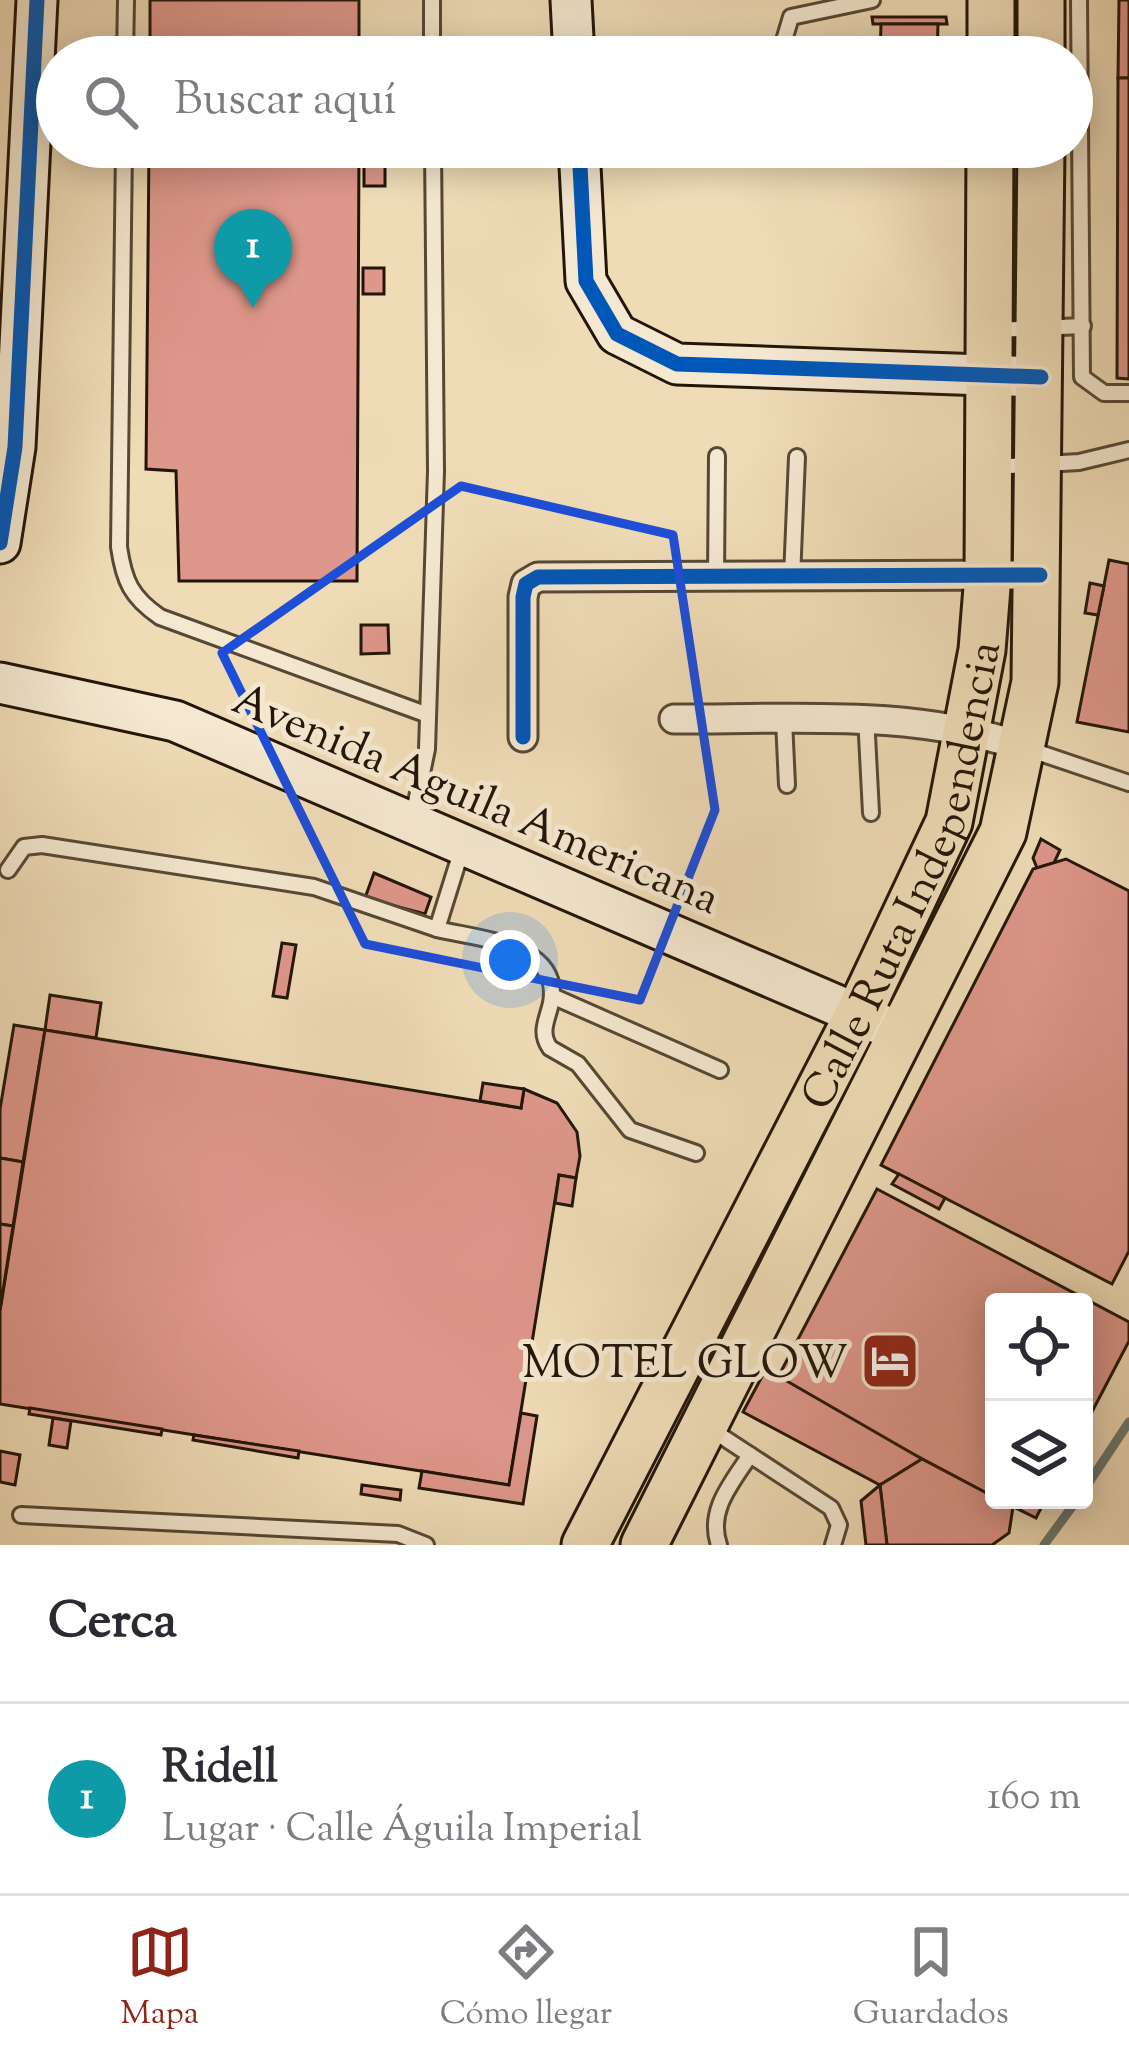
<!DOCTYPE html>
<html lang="es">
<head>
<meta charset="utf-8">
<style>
	:root { --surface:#fff; --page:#f7f7f7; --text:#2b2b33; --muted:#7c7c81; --line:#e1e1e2; --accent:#8f2418 }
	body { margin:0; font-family:"Sorts Mill Goudy",serif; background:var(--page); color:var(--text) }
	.controls { position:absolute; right:36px; bottom:36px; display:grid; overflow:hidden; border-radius:12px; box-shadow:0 6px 30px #0003 }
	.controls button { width:108px; height:108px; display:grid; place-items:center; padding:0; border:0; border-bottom:3px solid var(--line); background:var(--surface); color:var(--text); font:60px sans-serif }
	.you { position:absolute; left:510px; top:960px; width:42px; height:42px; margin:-30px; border:9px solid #fff; border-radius:50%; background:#1a73e8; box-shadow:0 0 0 18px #1a73e833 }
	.badge { display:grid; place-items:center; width:78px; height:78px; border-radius:50%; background:var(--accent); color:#fff; font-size:39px; font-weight:700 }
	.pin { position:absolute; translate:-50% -99px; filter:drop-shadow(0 3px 6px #0008) }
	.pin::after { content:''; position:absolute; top:63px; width:42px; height:36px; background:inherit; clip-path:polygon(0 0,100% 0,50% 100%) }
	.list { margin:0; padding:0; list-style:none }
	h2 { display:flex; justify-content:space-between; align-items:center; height:156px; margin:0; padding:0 48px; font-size:51px }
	h2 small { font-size:39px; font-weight:400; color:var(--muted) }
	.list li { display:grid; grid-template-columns:78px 1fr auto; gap:36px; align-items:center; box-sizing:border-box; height:192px; padding:0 48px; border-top:3px solid var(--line) }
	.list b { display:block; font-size:45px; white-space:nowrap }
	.list p { margin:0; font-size:39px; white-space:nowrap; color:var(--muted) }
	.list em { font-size:39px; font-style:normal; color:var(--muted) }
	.icon { flex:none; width:66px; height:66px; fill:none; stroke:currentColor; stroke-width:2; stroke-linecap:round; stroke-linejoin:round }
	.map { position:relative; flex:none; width:1129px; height:1545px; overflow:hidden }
	.search { position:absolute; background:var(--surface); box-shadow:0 6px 30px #0003; left:36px; right:36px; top:36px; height:132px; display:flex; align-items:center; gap:30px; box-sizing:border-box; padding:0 42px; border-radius:66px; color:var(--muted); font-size:45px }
	.sheet { height:348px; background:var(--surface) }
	nav { display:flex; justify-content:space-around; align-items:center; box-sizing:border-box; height:168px; border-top:3px solid var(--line); background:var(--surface); font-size:33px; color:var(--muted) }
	nav a { display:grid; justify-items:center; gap:6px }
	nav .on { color:var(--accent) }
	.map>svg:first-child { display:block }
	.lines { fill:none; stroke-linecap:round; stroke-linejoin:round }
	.stream { stroke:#6c7870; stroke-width:9 }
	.building { fill:#de978b; stroke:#231608; stroke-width:3 }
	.lane-casing { stroke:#564834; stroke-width:20 }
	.street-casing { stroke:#564834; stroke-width:33 }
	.secondary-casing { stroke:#231608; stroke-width:45 }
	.primary-casing { stroke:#231608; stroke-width:51 }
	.lane { stroke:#f5e8d0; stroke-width:14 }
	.street { stroke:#f5e8d0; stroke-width:27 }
	.secondary { stroke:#f5e8d0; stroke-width:39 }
	.primary { stroke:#efdcb7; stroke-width:45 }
	.cycleway-casing { stroke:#f5e8d0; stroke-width:22 }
	.cycleway { stroke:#0057b8; stroke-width:15 }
	.marked { fill:none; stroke:#1d4ed8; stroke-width:9; stroke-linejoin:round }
	.labels { text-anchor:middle; stroke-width:10; stroke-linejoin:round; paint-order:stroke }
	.street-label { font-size:45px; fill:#231608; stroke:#f5e8d0 }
	.poi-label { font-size:45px; fill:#231608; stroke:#f5e8d0; text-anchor:end }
</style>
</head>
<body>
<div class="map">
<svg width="1129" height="1545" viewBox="0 0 1129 1545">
	<rect width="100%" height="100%" fill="#efdcb7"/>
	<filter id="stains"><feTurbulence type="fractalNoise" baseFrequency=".00167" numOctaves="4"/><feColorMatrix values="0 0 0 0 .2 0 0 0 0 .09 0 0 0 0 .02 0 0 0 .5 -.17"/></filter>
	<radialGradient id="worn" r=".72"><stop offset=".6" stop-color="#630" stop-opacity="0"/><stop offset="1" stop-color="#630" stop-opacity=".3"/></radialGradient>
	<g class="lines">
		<g class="stream">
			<path d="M 1084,1490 L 1129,1422"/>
			<path d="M 1044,1545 L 1077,1500"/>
		</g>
	</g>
	<g class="building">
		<rect x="150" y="0" width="209" height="57"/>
		<path d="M 1119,0 L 1129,0 L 1129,78 L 1118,78 Z"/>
		<path d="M 872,17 L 946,17 L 947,24 L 873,24 Z"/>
		<path d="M 881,24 L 938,24 L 937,57 L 880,57 Z"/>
		<path d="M 1118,78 L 1129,78 L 1129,379 L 1117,378 Z"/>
		<path d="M 149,147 L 359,147 L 357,581 L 179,581 L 176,471 L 146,469 Z"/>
		<rect x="364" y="147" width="21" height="39"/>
		<rect x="363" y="268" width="21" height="26"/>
		<path d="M 1109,560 L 1129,564 L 1129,732 L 1077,722 Z"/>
		<path d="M 1090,583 L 1104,586 L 1098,615 L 1085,613 Z"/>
		<path d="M 361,625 L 388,625 L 389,653 L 361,654 Z"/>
		<path d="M 1041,839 L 1060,850 L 1054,863 L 1037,868 L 1033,858 Z"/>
		<path d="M 1066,859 L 1129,891 L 1129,1251 L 1112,1284 L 881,1165 L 1033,869 Z"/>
		<path d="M 374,873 L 431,897 L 425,914 L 365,898 Z"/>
		<path d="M 282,943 L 296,945 L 287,998 L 273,996 Z"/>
		<path d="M 50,995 L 101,1003 L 96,1038 L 45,1030 Z"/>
		<path d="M 14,1025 L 45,1030 L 23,1162 L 0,1158 L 0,1109 Z"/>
		<path d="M 45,1030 L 521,1108 L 524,1089 L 557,1103 L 577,1132 L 580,1156 L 576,1178 L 559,1175 L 509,1485 L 0,1404 L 0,1311 Z"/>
		<path d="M 483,1083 L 524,1089 L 521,1108 L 480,1101 Z"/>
		<path d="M 0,1158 L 23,1162 L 13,1226 L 0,1224 Z"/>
		<path d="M 899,1174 L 945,1198 L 939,1209 L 892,1184 Z"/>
		<path d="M 559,1175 L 576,1178 L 572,1206 L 555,1203 Z"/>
		<path d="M 877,1189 L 1129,1322 L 1129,1341 L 1084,1427 L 1084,1302 L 994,1302 L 994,1497 L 776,1381 Z"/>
		<path d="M 0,1224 L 13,1226 L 0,1310 Z"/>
		<path d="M 766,1369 L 922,1459 L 880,1485 L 743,1412 Z"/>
		<path d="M 30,1408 L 162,1429 L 161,1435 L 29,1414 Z"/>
		<path d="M 521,1413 L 537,1416 L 523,1504 L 419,1488 L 422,1471 L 509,1485 Z"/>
		<path d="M 53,1418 L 71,1421 L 67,1448 L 49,1445 Z"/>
		<path d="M 194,1435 L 299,1451 L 298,1458 L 193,1440 Z"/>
		<path d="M 0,1451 L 20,1455 L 15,1485 L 0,1482 Z"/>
		<path d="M 922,1459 L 1013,1507 L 1009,1533 L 992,1545 L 887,1545 L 880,1485 Z"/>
		<path d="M 362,1485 L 401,1490 L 400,1500 L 361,1494 Z"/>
		<path d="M 880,1485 L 887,1545 L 866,1545 L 861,1501 Z"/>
		<path d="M 1000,1500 L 1045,1500 L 1036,1518 Z"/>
	</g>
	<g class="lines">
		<defs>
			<g id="lane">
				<path d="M 432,0 L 432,57"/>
				<path d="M 1079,0 L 1082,377 L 1104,393 L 1129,393"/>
				<path d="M 125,57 L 126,0"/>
				<path d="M 779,57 L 791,17 L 872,0"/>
				<path d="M 124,147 L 119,547 C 124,581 131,597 160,617 L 428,715"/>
				<path d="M 995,330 L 1083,326"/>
				<path d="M 994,467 L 1079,462 L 1129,450"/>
				<path d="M 716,577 L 717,456"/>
				<path d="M 792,578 L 797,457"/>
				<path d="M 866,716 L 871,813"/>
				<path d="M 784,720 L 787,785"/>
				<path d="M 1028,749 L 1129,783"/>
				<path d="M 413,817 L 427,749 L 436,471 L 433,147"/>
				<path d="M 8,870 L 24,847 L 42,845 L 314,887 L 437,929 L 462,849"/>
				<path d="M 437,929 C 477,939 562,943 551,1003 C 547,1021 539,1032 550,1048 L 578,1064 L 630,1130 L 696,1153"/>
				<path d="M 552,996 L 720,1070"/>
				<path d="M 712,1430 L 831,1508 L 839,1525 L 833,1545"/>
				<path d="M 21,1515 L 398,1534 L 426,1545"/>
				<path d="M 719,1545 C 707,1510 732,1483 750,1455"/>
			</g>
			<g id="street">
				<path d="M 674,719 C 794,720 908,708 1024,747"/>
				<path d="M 523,737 L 523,597 L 526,584 L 538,577 L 1040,575"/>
			</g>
			<g id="secondary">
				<path d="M 571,0 L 574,57"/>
				<path d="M 579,147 L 586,281 L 617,334 L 677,364 L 1041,377"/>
				<path d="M 0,543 L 15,447 L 37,0"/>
				<path d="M 0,683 L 175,721 L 887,1027"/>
			</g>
			<g id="primary">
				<path d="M 991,57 L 991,0"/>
				<path d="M 1041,57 L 1041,0"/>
				<path id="s1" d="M 585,1545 L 859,1013 L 949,822 L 982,650 L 988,575 L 990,147"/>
				<path d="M 644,1545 L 1003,832 L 1035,682 L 1041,147"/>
			</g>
		</defs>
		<use href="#lane" class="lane-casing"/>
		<use href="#street" class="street-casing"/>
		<use href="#secondary" class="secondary-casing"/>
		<use href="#primary" class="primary-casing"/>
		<use href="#lane" class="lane"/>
		<use href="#street" class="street"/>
		<use href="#secondary" class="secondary"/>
		<use href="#primary" class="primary"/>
		<defs>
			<g id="cycleway">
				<path d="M 579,147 L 586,281 L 617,334 L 677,364 L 1041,377"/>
				<path d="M 0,543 L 15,447 L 37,0"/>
				<path d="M 523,737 L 523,597 L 526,584 L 538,577 L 1040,575"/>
			</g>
		</defs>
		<use href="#cycleway" class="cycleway-casing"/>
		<use href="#cycleway" class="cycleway"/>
	</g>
	<path class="marked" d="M 461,486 L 673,535 L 715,810 L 640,1000 L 365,944 L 222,653 Z"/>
	<defs>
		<symbol id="hotel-square" viewBox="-11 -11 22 22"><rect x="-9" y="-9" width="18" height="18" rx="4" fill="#8f2418" stroke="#f5e8d0"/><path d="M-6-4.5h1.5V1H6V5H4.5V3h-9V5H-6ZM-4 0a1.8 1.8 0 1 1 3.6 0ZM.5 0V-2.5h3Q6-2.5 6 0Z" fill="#fff"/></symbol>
	</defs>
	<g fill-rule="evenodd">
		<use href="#hotel-square" x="857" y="1328" width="66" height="66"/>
	</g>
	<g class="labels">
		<g class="street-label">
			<text transform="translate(477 797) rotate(23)" y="16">Avenida Aguila Americana</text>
			<text dy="16" stroke="none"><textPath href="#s1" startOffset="744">Calle Ruta Independencia</textPath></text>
		</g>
		<g class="poi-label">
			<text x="848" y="1377">MOTEL GLOW</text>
		</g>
	</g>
	<rect width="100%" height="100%" filter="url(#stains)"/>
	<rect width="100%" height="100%" fill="url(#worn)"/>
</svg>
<div class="controls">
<button><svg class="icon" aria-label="locate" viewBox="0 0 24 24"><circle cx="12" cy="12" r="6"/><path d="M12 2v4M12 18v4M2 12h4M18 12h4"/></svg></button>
<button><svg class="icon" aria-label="layers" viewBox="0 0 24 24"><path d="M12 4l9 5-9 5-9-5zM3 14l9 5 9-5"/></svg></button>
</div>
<div class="you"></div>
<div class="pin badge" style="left:253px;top:308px;background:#0f9aa8">1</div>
<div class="search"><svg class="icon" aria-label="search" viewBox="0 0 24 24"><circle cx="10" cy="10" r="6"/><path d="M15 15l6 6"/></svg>Buscar aquí</div>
</div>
<section class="sheet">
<h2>Cerca<small></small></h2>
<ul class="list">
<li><span class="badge" style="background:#0f9aa8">1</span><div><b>Ridell</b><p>Lugar · Calle Águila Imperial</p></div><em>160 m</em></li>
</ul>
</section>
<nav>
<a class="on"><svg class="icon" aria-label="map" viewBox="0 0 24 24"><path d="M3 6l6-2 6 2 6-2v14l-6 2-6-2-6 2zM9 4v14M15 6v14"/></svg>Mapa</a>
<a><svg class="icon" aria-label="directions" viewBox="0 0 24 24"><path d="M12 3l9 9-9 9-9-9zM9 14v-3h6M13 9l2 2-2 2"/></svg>Cómo llegar</a>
<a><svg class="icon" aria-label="saved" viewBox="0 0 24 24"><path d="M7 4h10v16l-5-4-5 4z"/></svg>Guardados</a>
</nav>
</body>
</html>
